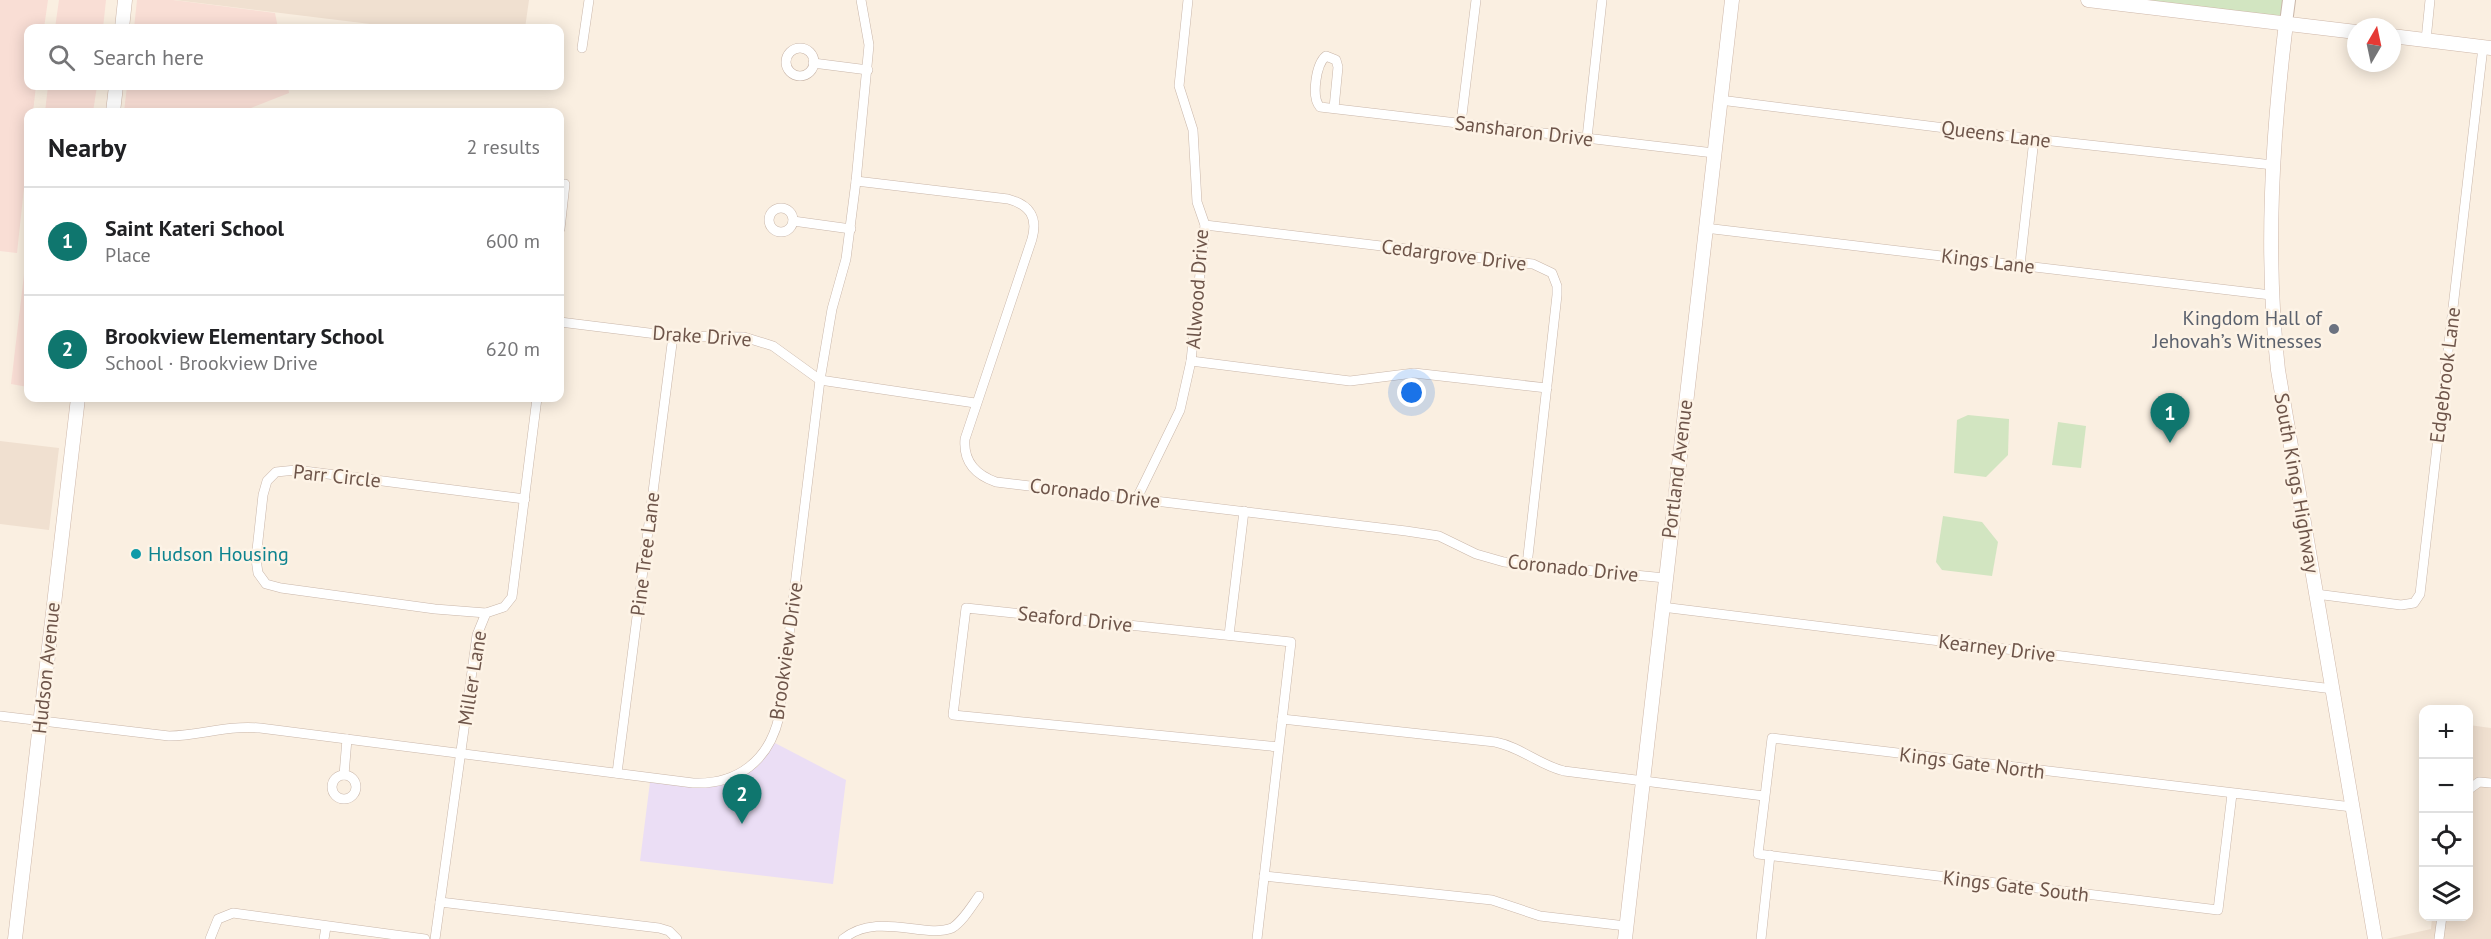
<!DOCTYPE html>
<html lang="en">
<head>
<meta charset="utf-8">
<style>
	:root { --surface:#fff; --page:#f6f6f6; --text:#202124; --muted:#757577; --line:#e0e0e0; --accent:#0f766e }
	body { margin:0; font-family:"PT Sans",sans-serif; background:var(--page); color:var(--text) }
	.controls { position:absolute; right:18px; bottom:18px; display:grid; overflow:hidden; border-radius:12px; box-shadow:0 3px 15px #0003 }
	.controls button { width:54px; height:54px; display:grid; place-items:center; padding:0; border:0; border-bottom:2px solid var(--line); background:var(--surface); color:var(--text); font:30px sans-serif }
	.compass { position:absolute; left:2347px; top:18px; width:54px; height:54px; border-radius:50%; background:var(--surface); box-shadow:0 3px 15px #0003; rotate:9deg }
	.you { position:absolute; left:1412px; top:393px; width:21px; height:21px; margin:-15px; border:4px solid #fff; border-radius:50%; background:#1a73e8; box-shadow:0 0 0 9px #1a73e833 }
	.badge { display:grid; place-items:center; width:39px; height:39px; border-radius:50%; background:var(--accent); color:#fff; font-size:20px; font-weight:700 }
	.pin { position:absolute; translate:-50% -50px; filter:drop-shadow(0 2px 3px #0008) }
	.pin::after { content:''; position:absolute; top:32px; width:21px; height:18px; background:inherit; clip-path:polygon(0 0,100% 0,50% 100%) }
	.list { margin:0; padding:0; list-style:none }
	h2 { display:flex; justify-content:space-between; align-items:center; height:78px; margin:0; padding:0 24px; font-size:26px }
	h2 small { font-size:20px; font-weight:400; color:var(--muted) }
	.list li { display:grid; grid-template-columns:39px 1fr auto; gap:18px; align-items:center; box-sizing:border-box; height:108px; padding:0 24px; border-top:2px solid var(--line) }
	.list b { display:block; font-size:22px; white-space:nowrap }
	.list p { margin:0; font-size:20px; white-space:nowrap; color:var(--muted) }
	.list em { font-size:20px; font-style:normal; color:var(--muted) }
	.icon { flex:none; width:33px; height:33px; fill:none; stroke:currentColor; stroke-width:2; stroke-linecap:round; stroke-linejoin:round }
	.map { position:relative; flex:none; width:2491px; height:939px; overflow:hidden }
	.search { position:absolute; background:var(--surface); box-shadow:0 3px 15px #0003; left:24px; top:24px; width:540px; height:66px; display:flex; align-items:center; gap:15px; box-sizing:border-box; padding:0 21px; border-radius:12px; color:var(--muted); font-size:22px }
	.panel { position:absolute; background:var(--surface); box-shadow:0 3px 15px #0003; left:24px; top:108px; width:540px; height:294px; border-radius:12px }
	.map>svg:first-child { display:block }
	.residential { fill:#f0e0d0 }
	.commercial { fill:#f9ded5 }
	.education { fill:#ebdef5 }
	.green { fill:#d2e5c1 }
	.lines { fill:none; stroke-linecap:round; stroke-linejoin:round }
	.minor-casing { stroke:#c9b6a9; stroke-width:10 }
	.tertiary-casing { stroke:#c9b6a9; stroke-width:14 }
	.secondary-casing { stroke:#ceb7a9; stroke-width:15 }
	.minor { stroke:#fff; stroke-width:9 }
	.tertiary { stroke:#fff; stroke-width:12 }
	.secondary { stroke:#fff; stroke-width:14 }
	.worship-dot { fill:#6b7280; stroke:#fdf3e6; stroke-width:2 }
	.culture-dot { fill:#0f9aa8; stroke:#fdf3e6; stroke-width:2 }
	.labels { text-anchor:middle; stroke-width:5; stroke-linejoin:round; paint-order:stroke }
	.street-label { font-size:20px; fill:#6e554a; stroke:#fdf3e6 }
	.worship-label { font-size:20px; fill:#5b616d; stroke:#fdf3e6; text-anchor:end }
	.culture-label { font-size:20px; fill:#0d838f; stroke:#fdf3e6; text-anchor:start }
</style>
</head>
<body>
<div class="map">
<svg width="2491" height="939" viewBox="0 0 2491 939">
	<rect width="100%" height="100%" fill="#faefe1"/>
	<g class="residential">
		<path d="M 175,0 L 529,0 L 525,28 L 403,28 Z"/>
		<path d="M 0,441 L 59,448 L 49,530 L 0,524 Z"/>
		<path d="M 2469,725 L 2491,728 L 2491,939 L 2386,939 L 2431,929 L 2432,917 L 2468,916 Z"/>
	</g>
	<g class="commercial">
		<path d="M 0,0 L 48,0 L 44,28 L 28,28 L 28,86 L 36,86 L 33,112 L 28,112 L 28,151 L 17,253 L 0,251 Z"/>
		<path d="M 59,0 L 106,0 L 103,28 L 55,28 Z"/>
		<path d="M 137,0 L 173,0 L 275,13 L 278,28 L 134,28 Z"/>
		<path d="M 48,86 L 97,86 L 93,112 L 45,112 Z"/>
		<path d="M 127,86 L 288,86 L 289,93 L 241,112 L 124,112 Z"/>
		<path d="M 28,241 L 28,387 L 11,384 Z"/>
	</g>
	<path class="education" d="M 775,743 L 846,780 L 833,884 L 640,861 L 650,782 L 708,787 L 729,783 L 757,767 Z"/>
	<g class="green">
		<path d="M 2088,0 L 2288,0 L 2286,23 Z"/>
		<path d="M 1968,415 L 2009,419 L 2008,455 L 1986,477 L 1954,473 L 1957,420 Z"/>
		<path d="M 2058,422 L 2086,426 L 2081,468 L 2052,465 Z"/>
		<path d="M 1943,516 L 1982,522 L 1998,542 L 1992,576 L 1942,570 L 1936,562 Z"/>
	</g>
	<g class="lines">
		<defs>
			<g id="minor">
				<path d="M 2426,40 L 2430,0"/>
				<path d="M 582,48 L 589,0"/>
				<circle cx="800" cy="62" r="14"/>
				<path d="M 813,63 L 868,70"/>
				<path d="M 1720,100 L 2034,139 L 2273,165"/>
				<path d="M 1334,108 L 1338,67 L 1336,60 L 1326,56 C 1316,64 1311,97 1320,107 L 1714,153"/>
				<path d="M 1461,123 L 1476,0"/>
				<path d="M 1587,138 L 1602,0"/>
				<path d="M 856,181 L 1008,199 C 1030,205 1038,217 1032,239 L 965,439 C 963,462 976,475 996,482 L 1406,531 L 1439,536 L 1476,554 L 1504,562 L 1665,578"/>
				<circle cx="781" cy="220" r="12"/>
				<path d="M 793,221 L 851,229"/>
				<path d="M 1205,225 L 1533,264 L 1552,273 L 1557,286 L 1557,295 L 1527,565"/>
				<path d="M 1705,228 L 2271,295"/>
				<path d="M 560,229 L 565,184"/>
				<path d="M 2020,265 L 2034,139"/>
				<path d="M 560,322 L 673,336 L 744,337 L 773,346 L 820,380 L 975,403"/>
				<path d="M 1191,361 L 1350,381 L 1414,373 L 1547,388"/>
				<path d="M 1137,498 L 1180,410 L 1191,361 L 1205,225 L 1197,202 L 1193,130 L 1179,86 L 1188,0"/>
				<path d="M 2316,594 L 2401,605 L 2414,603 L 2420,594 L 2483,47"/>
				<path d="M 1662,607 L 2333,689"/>
				<path d="M 486,613 L 435,609 L 281,588 L 266,584 L 258,573 L 256,559 L 263,495 L 267,481 L 276,472 L 296,470 L 525,499"/>
				<path d="M 1229,635 L 1244,511"/>
				<path d="M 0,716 L 169,736 C 201,736 224,725 260,728 L 693,783 C 738,785 769,760 779,717 L 820,380 L 832,309 L 846,259 L 856,181 L 869,45 L 861,0"/>
				<path d="M 1282,719 L 1495,742 C 1521,747 1539,765 1564,771 L 1764,796"/>
				<path d="M 617,773 L 673,336"/>
				<path d="M 344,775 L 347,739"/>
				<circle cx="344" cy="787" r="12"/>
				<path d="M 2468,790 L 2479,782 L 2491,783"/>
				<path d="M 2232,794 L 2218,910 L 1758,854 L 1772,738 L 2352,807"/>
				<path d="M 1264,876 L 1492,900 L 1540,916 L 1626,926"/>
				<path d="M 440,902 L 659,928 L 669,931 L 677,939"/>
				<path d="M 210,939 L 218,919 L 233,913 L 425,939"/>
				<path d="M 324,939 L 326,927"/>
				<path d="M 435,939 L 477,635 L 486,613 L 504,607 L 512,597 L 537,398"/>
				<path d="M 843,939 C 877,911 924,939 952,928 C 963,921 971,907 979,896"/>
				<path d="M 1257,939 L 1291,642 L 966,608 L 953,715 L 1279,747"/>
				<path d="M 1761,939 L 1770,855"/>
				<path d="M 2439,939 L 2442,916"/>
			</g>
			<path id="tertiary" d="M 2286,23 L 2289,0"/>
			<g id="secondary">
				<path d="M 2088,0 L 2356,32"/>
				<path d="M 2286,23 C 2272,139 2265,254 2278,370 L 2375,939"/>
				<path d="M 122,28 L 125,0"/>
				<path d="M 2392,36 L 2491,48"/>
				<path d="M 113,112 L 116,86"/>
				<path d="M 15,939 L 78,398"/>
				<path d="M 1625,939 L 1732,0"/>
			</g>
		</defs>
		<use href="#minor" class="minor-casing"/>
		<use href="#tertiary" class="tertiary-casing"/>
		<use href="#secondary" class="secondary-casing"/>
		<use href="#minor" class="minor"/>
		<use href="#tertiary" class="tertiary"/>
		<use href="#secondary" class="secondary"/>
	</g>
	<circle class="worship-dot" cx="2334" cy="329" r="6"/>
	<circle class="culture-dot" cx="136" cy="554" r="6"/>
	<g class="labels">
		<g class="street-label">
			<text transform="translate(1524 131) rotate(7)" y="7">Sansharon Drive</text>
			<text transform="translate(1996 134) rotate(7)" y="7">Queens Lane</text>
			<text transform="translate(1454 255) rotate(7)" y="7">Cedargrove Drive</text>
			<text transform="translate(1988 261) rotate(7)" y="7">Kings Lane</text>
			<text transform="translate(1197 289) rotate(-86)" y="7">Allwood Drive</text>
			<text transform="translate(702 336) rotate(4)" y="7">Drake Drive</text>
			<text transform="translate(2445 375) rotate(-83)" y="7">Edgebrook Lane</text>
			<text transform="translate(1677 469) rotate(-83)" y="7">Portland Avenue</text>
			<text transform="translate(337 476) rotate(6)" y="7">Parr Circle</text>
			<text transform="translate(2297 483) rotate(80)" y="7">South Kings Highway</text>
			<text transform="translate(1095 493) rotate(7)" y="7">Coronado Drive</text>
			<text transform="translate(645 554) rotate(-83)" y="7">Pine Tree Lane</text>
			<text transform="translate(1573 568) rotate(6)" y="7">Coronado Drive</text>
			<text transform="translate(1075 619) rotate(6)" y="7">Seaford Drive</text>
			<text transform="translate(1997 648) rotate(7)" y="7">Kearney Drive</text>
			<text transform="translate(786 651) rotate(-82)" y="7">Brookview Drive</text>
			<text transform="translate(46 668) rotate(-84)" y="7">Hudson Avenue</text>
			<text transform="translate(472 678) rotate(-81)" y="7">Miller Lane</text>
			<text transform="translate(1972 763) rotate(7)" y="7">Kings Gate North</text>
			<text transform="translate(2016 886) rotate(7)" y="7">Kings Gate South</text>
		</g>
		<g class="worship-label">
			<text x="2322" y="325">Kingdom Hall of<tspan x="2322" dy="23">Jehovah’s Witnesses</tspan></text>
		</g>
		<g class="culture-label">
			<text x="148" y="561">Hudson Housing</text>
		</g>
	</g>
</svg>
<div class="controls">
<button>+</button>
<button>−</button>
<button><svg class="icon" aria-label="locate" viewBox="0 0 24 24"><circle cx="12" cy="12" r="6"/><path d="M12 2v4M12 18v4M2 12h4M18 12h4"/></svg></button>
<button><svg class="icon" aria-label="layers" viewBox="0 0 24 24"><path d="M12 4l9 5-9 5-9-5zM3 14l9 5 9-5"/></svg></button>
</div>
<svg class="compass" viewBox="-18 -18 36 36"><path d="M0-13l5 13h-10z" fill="#e53935"/><path d="M0 13l5-13h-10z" fill="#757577"/></svg>
<div class="you"></div>
<div class="pin badge" style="left:2170px;top:443px">1</div>
<div class="pin badge" style="left:742px;top:824px">2</div>
<div class="search"><svg class="icon" aria-label="search" viewBox="0 0 24 24"><circle cx="10" cy="10" r="6"/><path d="M15 15l6 6"/></svg>Search here</div>
<section class="panel">
<h2>Nearby<small>2 results</small></h2>
<ul class="list">
<li><span class="badge">1</span><div><b>Saint Kateri School</b><p>Place</p></div><em>600 m</em></li>
<li><span class="badge">2</span><div><b>Brookview Elementary School</b><p>School · Brookview Drive</p></div><em>620 m</em></li>
</ul>
</section>
</div>
</body>
</html>
